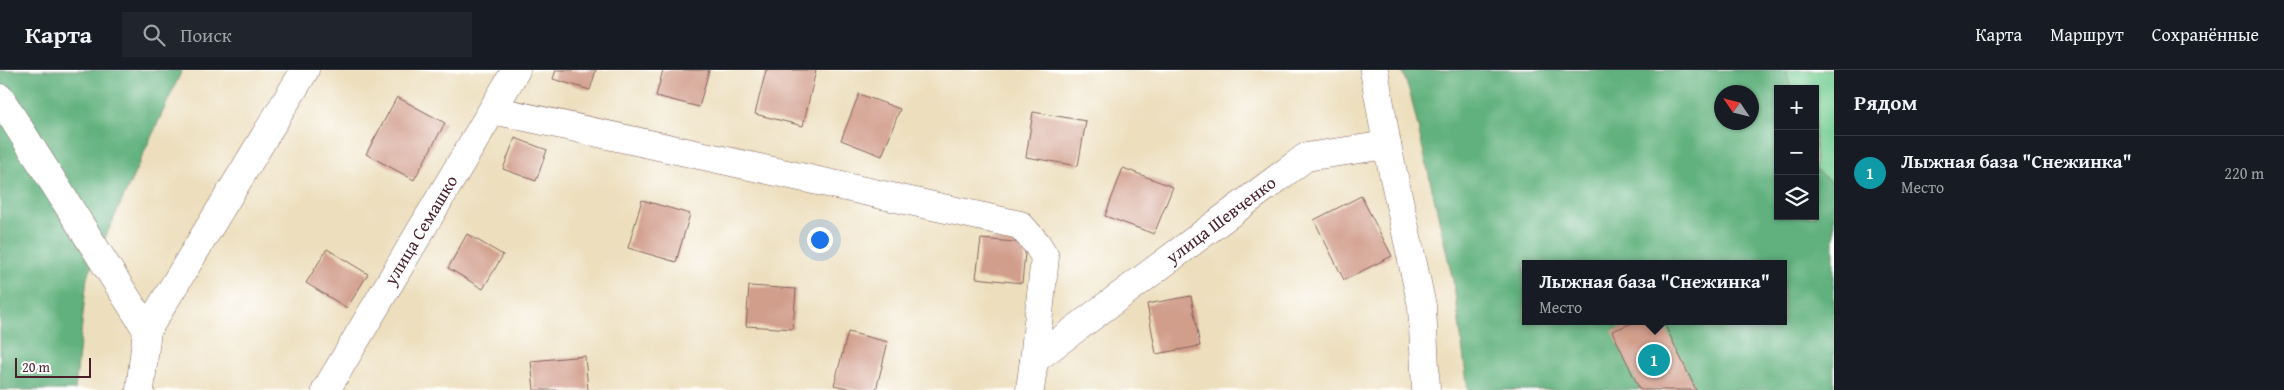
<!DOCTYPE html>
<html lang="ru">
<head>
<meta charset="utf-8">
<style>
	:root { --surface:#171b24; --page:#20242c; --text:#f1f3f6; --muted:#9ea1a6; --line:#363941; --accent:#b45309 }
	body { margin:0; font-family:"Gentium Book Plus",serif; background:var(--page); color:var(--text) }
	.controls { position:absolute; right:15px; top:15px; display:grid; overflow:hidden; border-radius:0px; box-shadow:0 1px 4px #0004 }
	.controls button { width:45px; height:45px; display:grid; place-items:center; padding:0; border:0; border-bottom:1px solid var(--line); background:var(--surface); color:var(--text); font:25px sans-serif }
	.compass { position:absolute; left:1714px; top:15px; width:45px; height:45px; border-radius:50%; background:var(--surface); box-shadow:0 1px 4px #0004; rotate:305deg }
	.scale { position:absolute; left:15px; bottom:12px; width:76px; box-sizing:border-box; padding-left:5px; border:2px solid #4a1f2b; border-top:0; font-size:14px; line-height:18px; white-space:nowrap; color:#4a1f2b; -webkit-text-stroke:4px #fff; paint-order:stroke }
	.you { position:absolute; left:819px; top:169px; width:18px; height:18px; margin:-12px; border:4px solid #fff; border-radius:50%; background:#1a73e8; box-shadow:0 0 0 8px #1a73e833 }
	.badge { display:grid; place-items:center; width:32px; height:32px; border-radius:50%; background:var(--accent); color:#fff; font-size:16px; font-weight:700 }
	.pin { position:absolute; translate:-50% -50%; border:2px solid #fff; box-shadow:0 1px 5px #0006 }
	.popup { position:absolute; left:1522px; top:190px; width:265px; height:65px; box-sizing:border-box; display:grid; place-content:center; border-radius:0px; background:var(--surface); filter:drop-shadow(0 1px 4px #0005); font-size:16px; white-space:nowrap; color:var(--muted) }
	.popup b { font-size:19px; color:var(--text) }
	.popup::after { content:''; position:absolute; left:50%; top:100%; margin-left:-10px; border:10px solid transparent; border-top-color:var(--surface) }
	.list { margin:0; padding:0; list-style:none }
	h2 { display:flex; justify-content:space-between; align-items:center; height:65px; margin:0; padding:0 20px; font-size:21px }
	h2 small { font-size:16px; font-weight:400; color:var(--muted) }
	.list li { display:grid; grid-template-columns:32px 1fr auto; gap:15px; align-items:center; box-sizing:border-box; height:75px; padding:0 20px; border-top:1px solid var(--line) }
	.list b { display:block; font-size:19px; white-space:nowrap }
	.list p { margin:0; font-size:16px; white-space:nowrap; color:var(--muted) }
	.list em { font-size:16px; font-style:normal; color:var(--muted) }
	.icon { flex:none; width:28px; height:28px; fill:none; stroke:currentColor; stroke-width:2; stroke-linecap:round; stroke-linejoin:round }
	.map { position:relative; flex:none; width:1834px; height:320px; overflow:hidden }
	header { display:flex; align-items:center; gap:30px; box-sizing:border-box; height:70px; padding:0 25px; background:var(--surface); border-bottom:1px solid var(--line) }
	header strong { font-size:24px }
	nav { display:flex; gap:28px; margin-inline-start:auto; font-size:18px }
	.search { width:350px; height:45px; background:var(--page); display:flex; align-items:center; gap:12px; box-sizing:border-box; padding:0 18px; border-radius:0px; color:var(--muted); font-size:19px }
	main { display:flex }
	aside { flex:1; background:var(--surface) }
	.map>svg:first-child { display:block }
	.green { fill:#76ce93; stroke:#60765f }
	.forest { fill:#60b17d; stroke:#556854; fill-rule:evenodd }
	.building { fill:#d29e8c }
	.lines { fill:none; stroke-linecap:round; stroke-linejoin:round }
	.minor-casing { stroke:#83625e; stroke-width:29 }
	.minor { stroke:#fff; stroke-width:28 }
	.labels { text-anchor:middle; stroke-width:4.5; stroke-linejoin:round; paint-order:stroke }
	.street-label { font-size:18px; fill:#4a1f2b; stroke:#fff }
</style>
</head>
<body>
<header>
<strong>Карта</strong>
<div class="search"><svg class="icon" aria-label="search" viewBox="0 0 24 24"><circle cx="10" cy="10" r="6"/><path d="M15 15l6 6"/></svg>Поиск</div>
<nav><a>Карта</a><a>Маршрут</a><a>Сохранённые</a></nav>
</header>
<main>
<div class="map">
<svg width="1834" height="320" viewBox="0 0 1834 320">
	<rect width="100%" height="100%" fill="#fff"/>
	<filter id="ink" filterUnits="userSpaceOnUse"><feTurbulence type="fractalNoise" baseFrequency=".02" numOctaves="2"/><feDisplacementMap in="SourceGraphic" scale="10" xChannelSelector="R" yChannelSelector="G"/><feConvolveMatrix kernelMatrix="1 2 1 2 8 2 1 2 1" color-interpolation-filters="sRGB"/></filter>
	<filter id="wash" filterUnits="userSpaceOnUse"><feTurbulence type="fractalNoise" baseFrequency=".0096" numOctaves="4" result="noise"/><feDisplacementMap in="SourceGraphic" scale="20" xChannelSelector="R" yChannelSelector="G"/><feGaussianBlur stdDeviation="1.12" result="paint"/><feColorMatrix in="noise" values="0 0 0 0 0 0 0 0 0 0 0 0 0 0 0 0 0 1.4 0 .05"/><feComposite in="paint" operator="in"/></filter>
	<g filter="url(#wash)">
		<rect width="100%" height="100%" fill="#eddfbe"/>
		<path class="green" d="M 1786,0 L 1834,0 L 1834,114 L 1815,100 L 1815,19 L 1791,19 Z"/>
		<g class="forest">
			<path d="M 0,0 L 182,0 L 87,207 L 75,320 L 0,320 Z"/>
			<path d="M 1402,0 L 1786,0 L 1791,19 L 1778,19 L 1778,146 L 1815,146 L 1815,100 L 1834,114 L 1834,320 L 1468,320 L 1454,215 L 1411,27 ZM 1722,22 L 1752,22 L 1752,52 L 1722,52 ZM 1525,194 L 1783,194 L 1783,251 L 1525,251 Z"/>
		</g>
		<g id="blocks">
			<g class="building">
				<path d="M 556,0 L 596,0 L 590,20 L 553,9 Z"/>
				<path d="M 663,0 L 709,0 L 699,37 L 656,26 Z"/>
				<path d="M 766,0 L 816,0 L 803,56 L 755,44 Z"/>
				<path d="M 859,24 L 900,39 L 882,86 L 841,70 Z"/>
				<path d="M 397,27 L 445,53 L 414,110 L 366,84 Z"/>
				<path d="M 1033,42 L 1086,51 L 1078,96 L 1026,87 Z"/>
				<path d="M 515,68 L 547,80 L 536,111 L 503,99 Z"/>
				<path d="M 1123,98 L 1173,117 L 1154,164 L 1105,146 Z"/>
				<path d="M 1361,126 L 1392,186 L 1344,210 L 1314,150 Z"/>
				<path d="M 642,130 L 690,144 L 676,192 L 628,178 Z"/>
				<path d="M 467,164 L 503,185 L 483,219 L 448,198 Z"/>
				<path d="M 981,169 L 1026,173 L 1022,213 L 976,208 Z"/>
				<path d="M 327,179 L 368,204 L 347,238 L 306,213 Z"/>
				<path d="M 749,216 L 796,219 L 793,259 L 746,256 Z"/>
				<path d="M 1191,226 L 1200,276 L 1156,284 L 1147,234 Z"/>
				<path d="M 1638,251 L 1663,251 L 1696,320 L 1640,320 L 1612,261 Z"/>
				<path d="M 848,262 L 888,272 L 876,320 L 856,320 L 834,315 Z"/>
				<path d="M 585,286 L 588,320 L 534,320 L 531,291 Z"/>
			</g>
		</g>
	</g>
	<g filter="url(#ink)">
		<use href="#blocks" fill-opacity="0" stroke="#83625e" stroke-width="1"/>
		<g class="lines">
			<defs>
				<g id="minor">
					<path d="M 1374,0 L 1387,75 L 1422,236 L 1426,320"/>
					<path d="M 0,28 L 147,260"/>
					<path d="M 493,40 L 1020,155 L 1037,174 L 1045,187 L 1034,290"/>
					<path d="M 140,320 L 147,260 L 305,0"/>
					<path d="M 326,320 L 516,0"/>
					<path d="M 1030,320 L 1034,290 L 1306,87 L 1387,75"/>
				</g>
			</defs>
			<use href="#minor" class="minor-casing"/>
			<use href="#minor" class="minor"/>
		</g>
	</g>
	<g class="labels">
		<g class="street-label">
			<text transform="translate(1221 150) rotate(-37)" y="6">улица Шевченко</text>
			<text transform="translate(421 160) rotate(-59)" y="6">улица Семашко</text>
		</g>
	</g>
</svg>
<div class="controls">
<button>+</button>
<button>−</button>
<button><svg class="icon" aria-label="layers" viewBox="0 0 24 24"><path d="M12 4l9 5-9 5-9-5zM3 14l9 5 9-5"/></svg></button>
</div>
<svg class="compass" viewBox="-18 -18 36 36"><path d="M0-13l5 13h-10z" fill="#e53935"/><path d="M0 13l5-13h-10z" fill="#9ea1a6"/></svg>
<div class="scale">20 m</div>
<div class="you"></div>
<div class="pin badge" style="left:1654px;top:290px;background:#0f9aa8">1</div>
<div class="popup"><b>Лыжная база &quot;Снежинка&quot;</b>Место</div>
</div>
<aside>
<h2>Рядом<small></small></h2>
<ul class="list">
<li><span class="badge" style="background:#0f9aa8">1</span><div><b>Лыжная база &quot;Снежинка&quot;</b><p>Место</p></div><em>220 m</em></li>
</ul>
</aside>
</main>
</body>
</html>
